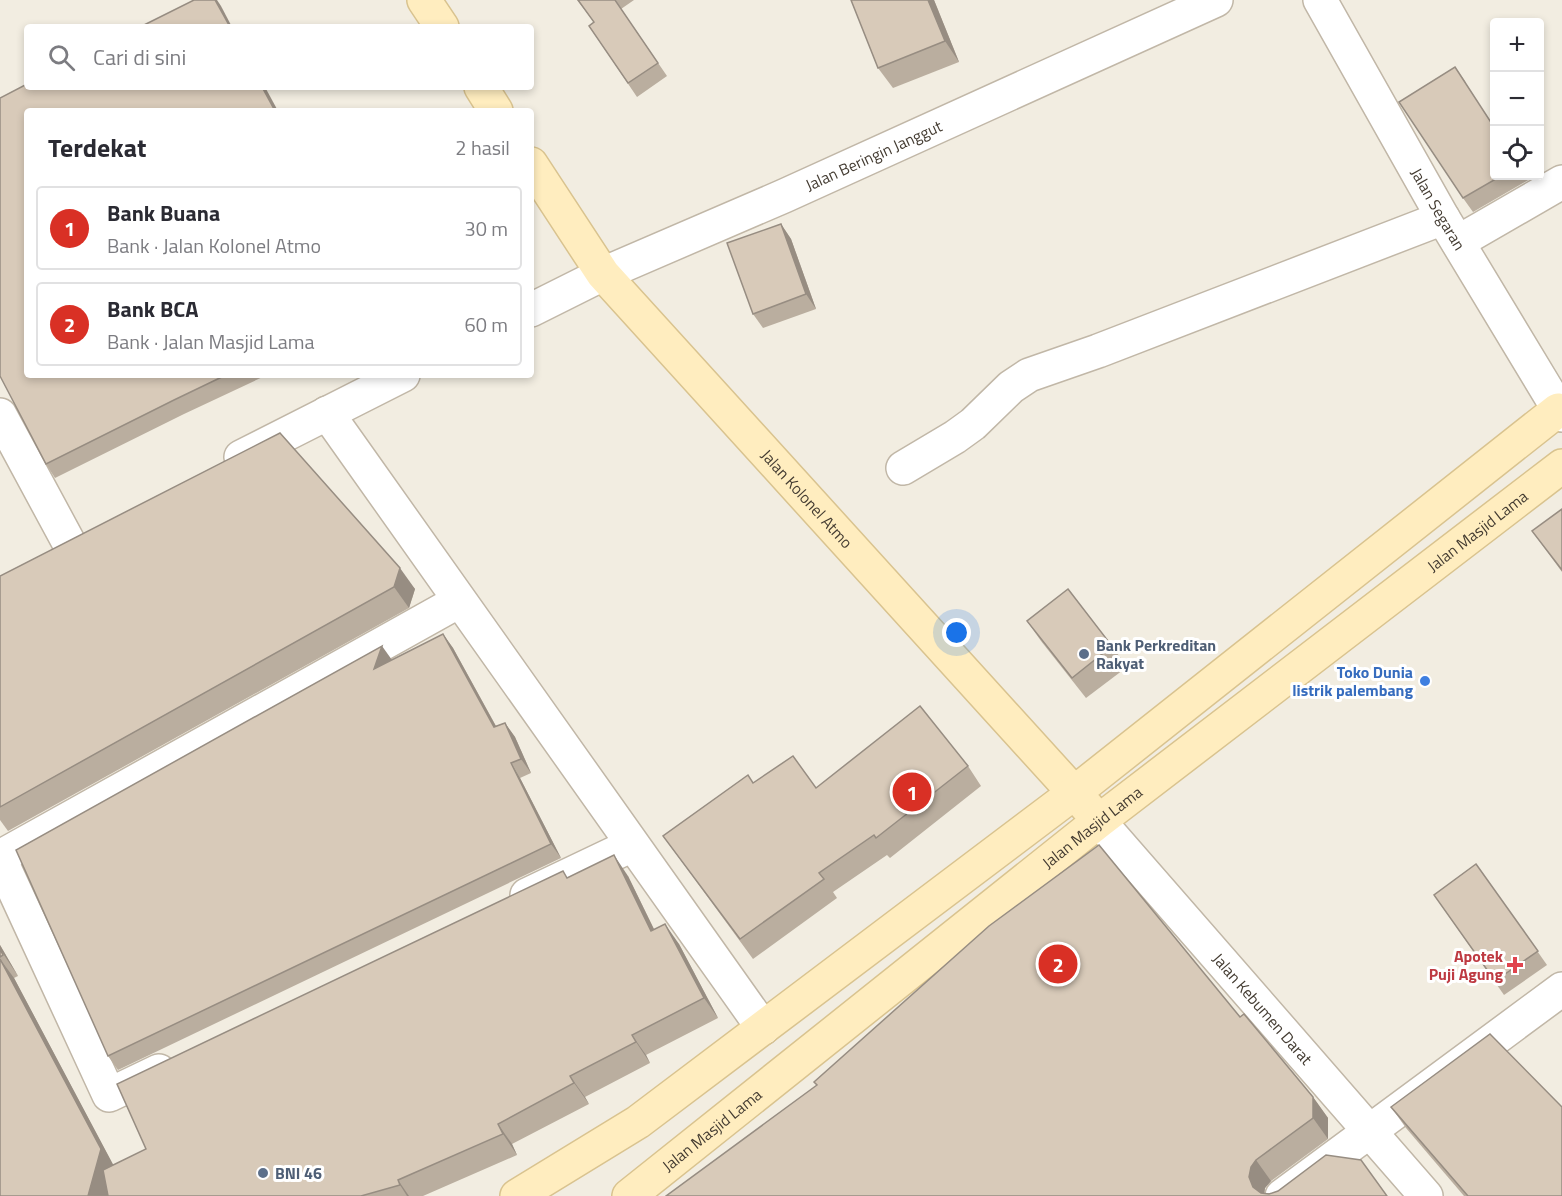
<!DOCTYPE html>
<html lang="id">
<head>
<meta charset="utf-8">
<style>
	:root { --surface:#fff; --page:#f7f7f7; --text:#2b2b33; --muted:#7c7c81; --line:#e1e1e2; --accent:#d93025 }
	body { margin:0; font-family:"Titillium Web",sans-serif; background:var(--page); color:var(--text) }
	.controls { position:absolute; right:18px; top:18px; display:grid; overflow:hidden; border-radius:6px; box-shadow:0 3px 9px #0003 }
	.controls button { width:54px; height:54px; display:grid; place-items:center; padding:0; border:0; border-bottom:2px solid var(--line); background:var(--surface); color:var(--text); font:30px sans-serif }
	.you { position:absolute; left:957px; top:633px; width:21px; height:21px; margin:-15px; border:4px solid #fff; border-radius:50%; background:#1a73e8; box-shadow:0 0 0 9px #1a73e833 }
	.badge { display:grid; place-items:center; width:39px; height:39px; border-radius:50%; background:var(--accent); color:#fff; font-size:20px; font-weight:700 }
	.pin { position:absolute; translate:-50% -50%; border:3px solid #fff; box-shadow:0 2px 6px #0006 }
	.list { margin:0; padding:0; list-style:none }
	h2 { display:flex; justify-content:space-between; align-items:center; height:78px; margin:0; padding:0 24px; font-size:26px }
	h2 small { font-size:20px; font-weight:400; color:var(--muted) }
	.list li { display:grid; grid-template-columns:39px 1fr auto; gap:18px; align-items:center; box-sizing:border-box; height:84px; margin:0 12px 12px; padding:0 12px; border:2px solid var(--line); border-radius:6px }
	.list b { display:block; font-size:22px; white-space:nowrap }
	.list p { margin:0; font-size:20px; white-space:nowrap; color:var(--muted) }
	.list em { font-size:20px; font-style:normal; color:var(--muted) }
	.icon { flex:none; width:33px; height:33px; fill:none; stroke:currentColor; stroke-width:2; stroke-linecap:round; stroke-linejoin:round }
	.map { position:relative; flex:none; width:1562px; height:1196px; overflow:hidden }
	.search { position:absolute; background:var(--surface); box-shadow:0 3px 9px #0003; left:24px; top:24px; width:510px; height:66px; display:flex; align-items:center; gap:15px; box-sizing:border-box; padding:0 21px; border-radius:6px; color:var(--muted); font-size:22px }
	.panel { position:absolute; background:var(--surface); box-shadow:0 3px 9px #0003; left:24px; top:108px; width:510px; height:270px; border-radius:6px }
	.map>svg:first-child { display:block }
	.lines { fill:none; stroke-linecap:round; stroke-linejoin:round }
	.minor-casing { stroke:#c1b7a7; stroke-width:36 }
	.tertiary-casing { stroke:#c1b7a7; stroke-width:36 }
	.secondary-casing { stroke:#d9c38f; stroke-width:36 }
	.minor { stroke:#fff; stroke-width:33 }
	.tertiary { stroke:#fff; stroke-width:33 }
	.secondary { stroke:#ffedbf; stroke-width:33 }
	.wall { fill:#baae9f }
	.shaded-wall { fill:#978d82 }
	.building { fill:#d8cab9; stroke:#978d82; stroke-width:1.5 }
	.service-dot { fill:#5c6f8a; stroke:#fff; stroke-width:2 }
	.shop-dot { fill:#3f7fe0; stroke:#fff; stroke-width:2 }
	.health-dot { fill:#e0444e; stroke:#fff; stroke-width:2 }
	.labels { text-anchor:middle; stroke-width:6; stroke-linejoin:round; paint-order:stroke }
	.street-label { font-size:16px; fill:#443c32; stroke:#fff }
	.service-label { font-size:16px; font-weight:bold; fill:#4e5e75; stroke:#fff; text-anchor:start }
	.shop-label { font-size:16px; font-weight:bold; fill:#366cbe; stroke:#fff; text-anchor:end }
	.health-label { font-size:16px; font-weight:bold; fill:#be3a42; stroke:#fff; text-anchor:end }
</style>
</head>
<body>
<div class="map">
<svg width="1562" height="1196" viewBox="0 0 1562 1196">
	<rect width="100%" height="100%" fill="#f2ede1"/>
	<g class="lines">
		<defs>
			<g id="minor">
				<path d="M 1458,242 L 1562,182"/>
				<path id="s1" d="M 531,310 L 603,274 L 784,196 L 1216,0"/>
				<path d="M 327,413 L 763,1028"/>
				<path d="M 0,415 L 69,543"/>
				<path d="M 241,457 L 403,375"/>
				<path d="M 903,468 L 955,437 L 973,424 L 1011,387 L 1029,375 L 1098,351 L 1443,218"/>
				<path id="s2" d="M 1099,821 L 1426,1196"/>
				<path d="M 0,857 L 459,601"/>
				<path d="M 0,859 L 109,1095 L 159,1071"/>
				<path d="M 527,895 L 632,845"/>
				<path d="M 1282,1196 L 1562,989"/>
			</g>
			<g id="tertiary">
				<path id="s3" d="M 1320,0 L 1443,218 L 1562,415"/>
			</g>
			<g id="secondary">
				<path d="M 424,0 L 442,27"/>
				<path d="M 481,87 L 496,111"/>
				<path id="s4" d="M 531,164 L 603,274 L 1088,808"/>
				<path d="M 517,1196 L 638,1122 L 1074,793 L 1558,410"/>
				<path id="s5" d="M 629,1196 L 1099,821 L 1562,466"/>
			</g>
		</defs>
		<use href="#minor" class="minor-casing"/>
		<use href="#tertiary" class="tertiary-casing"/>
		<use href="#secondary" class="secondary-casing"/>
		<use href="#minor" class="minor"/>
		<use href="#tertiary" class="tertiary"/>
		<use href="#secondary" class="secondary"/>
	</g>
	<g class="wall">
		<path d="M 577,0 L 634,0 L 621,9 L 667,76 L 637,97 L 589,26 L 594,22 Z"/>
		<path d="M 851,0 L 934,0 L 959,62 L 893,88 L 878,68 Z"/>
		<path d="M 1455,67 L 1465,81 L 1494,176 L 1527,176 L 1530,179 L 1473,212 L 1463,198 Z"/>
		<path d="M 781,224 L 791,239 L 816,309 L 763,328 L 753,314 Z"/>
		<path d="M 27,375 L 267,375 L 184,414 L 55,478 L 46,464 Z"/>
		<path d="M 280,433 L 415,589 L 409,608 L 8,831 L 0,820 L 0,576 Z"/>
		<path d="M 1562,509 L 1562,572 L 1532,531 Z"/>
		<path d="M 1027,621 L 1112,646 L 1127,667 L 1086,698 L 1041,641 Z"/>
		<path d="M 443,634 L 453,648 L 496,726 L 505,723 L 515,737 L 531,773 L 520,778 L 561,858 L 118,1070 L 108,1056 L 392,660 Z"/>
		<path d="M 968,766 L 981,786 L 890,858 L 887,855 L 833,892 L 837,898 L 753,959 L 663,836 L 753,783 L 816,788 Z"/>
		<path d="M 1476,864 L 1547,965 L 1504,995 L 1434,895 Z"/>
		<path d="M 628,876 L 654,929 L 679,944 L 718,1018 L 646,1055 L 650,1063 L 585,1097 L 589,1104 L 512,1144 L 517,1155 L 423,1196 L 0,1196 L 0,945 L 18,976 L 14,978 L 113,1165 L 146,1149 L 568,878 Z"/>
		<path d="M 1240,1017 L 1313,1097 L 1328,1118 L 1328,1139 L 1271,1181 L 1265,1188 L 1264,1193 L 1387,1196 L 666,1196 Z"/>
		<path d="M 1391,1107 L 1562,1196 L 1464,1196 L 1406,1128 Z"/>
	</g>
	<g class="shaded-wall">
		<path d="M 215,0 L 217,0 L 221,6 L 232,27 L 230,27 Z"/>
		<path d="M 928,0 L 934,0 L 959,62 L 945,41 Z"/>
		<path d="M 262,87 L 265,87 L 278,111 L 275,111 Z"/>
		<path d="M 781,224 L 791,239 L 816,309 L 806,294 Z"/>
		<path d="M 400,568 L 415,589 L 409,608 L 394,587 Z"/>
		<path d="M 443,634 L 453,648 L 504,741 L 494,727 Z"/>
		<path d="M 382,646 L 392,660 L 374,669 Z"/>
		<path d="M 505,723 L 515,737 L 531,773 L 521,759 Z"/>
		<path d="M 511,763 L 520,778 L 561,858 L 551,844 Z"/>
		<path d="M 614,855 L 628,876 L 665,952 L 651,931 Z"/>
		<path d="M 665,924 L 679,944 L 718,1018 L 704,998 Z"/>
		<path d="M 0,945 L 18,976 L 0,949 Z"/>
		<path d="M 0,959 L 14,978 L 116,1170 L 108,1196 L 88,1196 Z"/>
		<path d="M 632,1035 L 646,1055 L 650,1063 L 636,1042 Z"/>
		<path d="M 570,1076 L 585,1097 L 589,1104 L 574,1083 Z"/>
		<path d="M 1313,1097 L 1328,1118 L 1328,1139 L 1313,1118 Z"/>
		<path d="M 498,1124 L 512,1144 L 517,1155 L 503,1134 Z"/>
		<path d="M 1256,1160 L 1271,1181 L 1265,1188 L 1264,1196 L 1253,1187 L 1249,1177 L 1251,1167 Z"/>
		<path d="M 398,1180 L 409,1196 L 407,1196 L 400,1185 Z"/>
	</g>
	<g class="building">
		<path d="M 194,0 L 215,0 L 230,27 L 140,27 Z"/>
		<path d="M 578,0 L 615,0 L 658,63 L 628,83 L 589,26 L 594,22 Z"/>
		<path d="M 851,0 L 928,0 L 945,41 L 878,68 Z"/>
		<path d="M 1455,67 L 1494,127 L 1494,176 L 1501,176 L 1463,198 L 1399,102 Z"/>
		<path d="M 27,84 L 27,87 L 262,87 L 275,111 L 27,111 L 27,375 L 226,375 L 174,400 L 46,464 L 0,376 L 0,98 Z"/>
		<path d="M 781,224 L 806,294 L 753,314 L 727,243 Z"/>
		<path d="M 280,433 L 400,568 L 394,587 L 0,807 L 0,576 Z"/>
		<path d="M 1562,509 L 1562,570 L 1532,531 Z"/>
		<path d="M 1068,589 L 1112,646 L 1072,678 L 1027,621 Z"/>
		<path d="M 443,634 L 494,727 L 505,723 L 521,759 L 511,763 L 551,844 L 108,1056 L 16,850 L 382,646 L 374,669 Z"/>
		<path d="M 920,706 L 968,766 L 876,838 L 874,835 L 819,873 L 824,879 L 740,939 L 663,836 L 748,775 L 753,783 L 793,756 L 816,788 Z"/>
		<path d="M 1099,845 L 1240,1017 L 1244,1014 L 1313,1097 L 1313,1118 L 1256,1160 L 1251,1167 L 1249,1177 L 1253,1187 L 1261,1193 L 1269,1194 L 1278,1191 L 1326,1155 L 1361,1160 L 1387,1196 L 666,1196 L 817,1085 L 814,1082 L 989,926 Z"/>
		<path d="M 614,855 L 651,931 L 665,924 L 704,998 L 632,1035 L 636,1042 L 570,1076 L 574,1083 L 498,1124 L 503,1134 L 398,1180 L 400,1185 L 361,1196 L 108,1196 L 103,1170 L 146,1149 L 117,1084 L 563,871 L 567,878 Z"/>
		<path d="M 1476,864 L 1538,951 L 1495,981 L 1434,895 Z"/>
		<path d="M 0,949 L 3,955 L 0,957 Z"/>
		<path d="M 0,959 L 101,1149 L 88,1196 L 0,1196 Z"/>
		<path d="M 1490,1034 L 1562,1107 L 1562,1196 L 1468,1196 L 1391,1107 Z"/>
	</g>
	<g class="service-dot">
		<circle cx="1084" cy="654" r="6"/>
		<circle cx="263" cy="1173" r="6"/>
	</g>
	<circle class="shop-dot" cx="1425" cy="681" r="6"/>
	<path class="health-dot" d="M1512 956h6v6h6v6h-6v6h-6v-6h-6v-6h6z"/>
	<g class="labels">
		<g class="street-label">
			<text dy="6" stroke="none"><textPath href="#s1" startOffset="376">Jalan Beringin Janggut</textPath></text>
			<text dy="6" stroke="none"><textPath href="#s3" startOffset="240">Jalan Segaran</textPath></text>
			<text dy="6" stroke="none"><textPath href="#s4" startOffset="435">Jalan Kolonel Atmo</textPath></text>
			<text dy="6" stroke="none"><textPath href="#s5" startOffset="1078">Jalan Masjid Lama</textPath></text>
			<text dy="6" stroke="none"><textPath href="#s5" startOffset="592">Jalan Masjid Lama</textPath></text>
			<text dy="6" stroke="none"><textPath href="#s2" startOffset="249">Jalan Kebumen Darat</textPath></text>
			<text dy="6" stroke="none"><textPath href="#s5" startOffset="106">Jalan Masjid Lama</textPath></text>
		</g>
		<g class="service-label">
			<text x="1096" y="651">Bank Perkreditan<tspan x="1096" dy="18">Rakyat</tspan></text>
			<text x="275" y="1179">BNI 46</text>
		</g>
		<g class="shop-label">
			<text x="1413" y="678">Toko Dunia<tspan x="1413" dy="18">listrik palembang</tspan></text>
		</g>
		<g class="health-label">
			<text x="1503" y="962">Apotek<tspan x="1503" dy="18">Puji Agung</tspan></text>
		</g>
	</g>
</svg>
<div class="controls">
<button>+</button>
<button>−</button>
<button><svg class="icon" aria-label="locate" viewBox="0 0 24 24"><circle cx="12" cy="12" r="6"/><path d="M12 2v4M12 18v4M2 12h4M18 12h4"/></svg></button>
</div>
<div class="you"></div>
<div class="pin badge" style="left:912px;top:792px">1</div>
<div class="pin badge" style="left:1058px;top:964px">2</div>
<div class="search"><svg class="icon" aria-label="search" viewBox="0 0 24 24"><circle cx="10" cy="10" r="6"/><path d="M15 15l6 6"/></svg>Cari di sini</div>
<section class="panel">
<h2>Terdekat<small>2 hasil</small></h2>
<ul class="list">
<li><span class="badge">1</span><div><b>Bank Buana</b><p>Bank · Jalan Kolonel Atmo</p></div><em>30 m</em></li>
<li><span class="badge">2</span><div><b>Bank BCA</b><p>Bank · Jalan Masjid Lama</p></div><em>60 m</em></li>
</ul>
</section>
</div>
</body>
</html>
